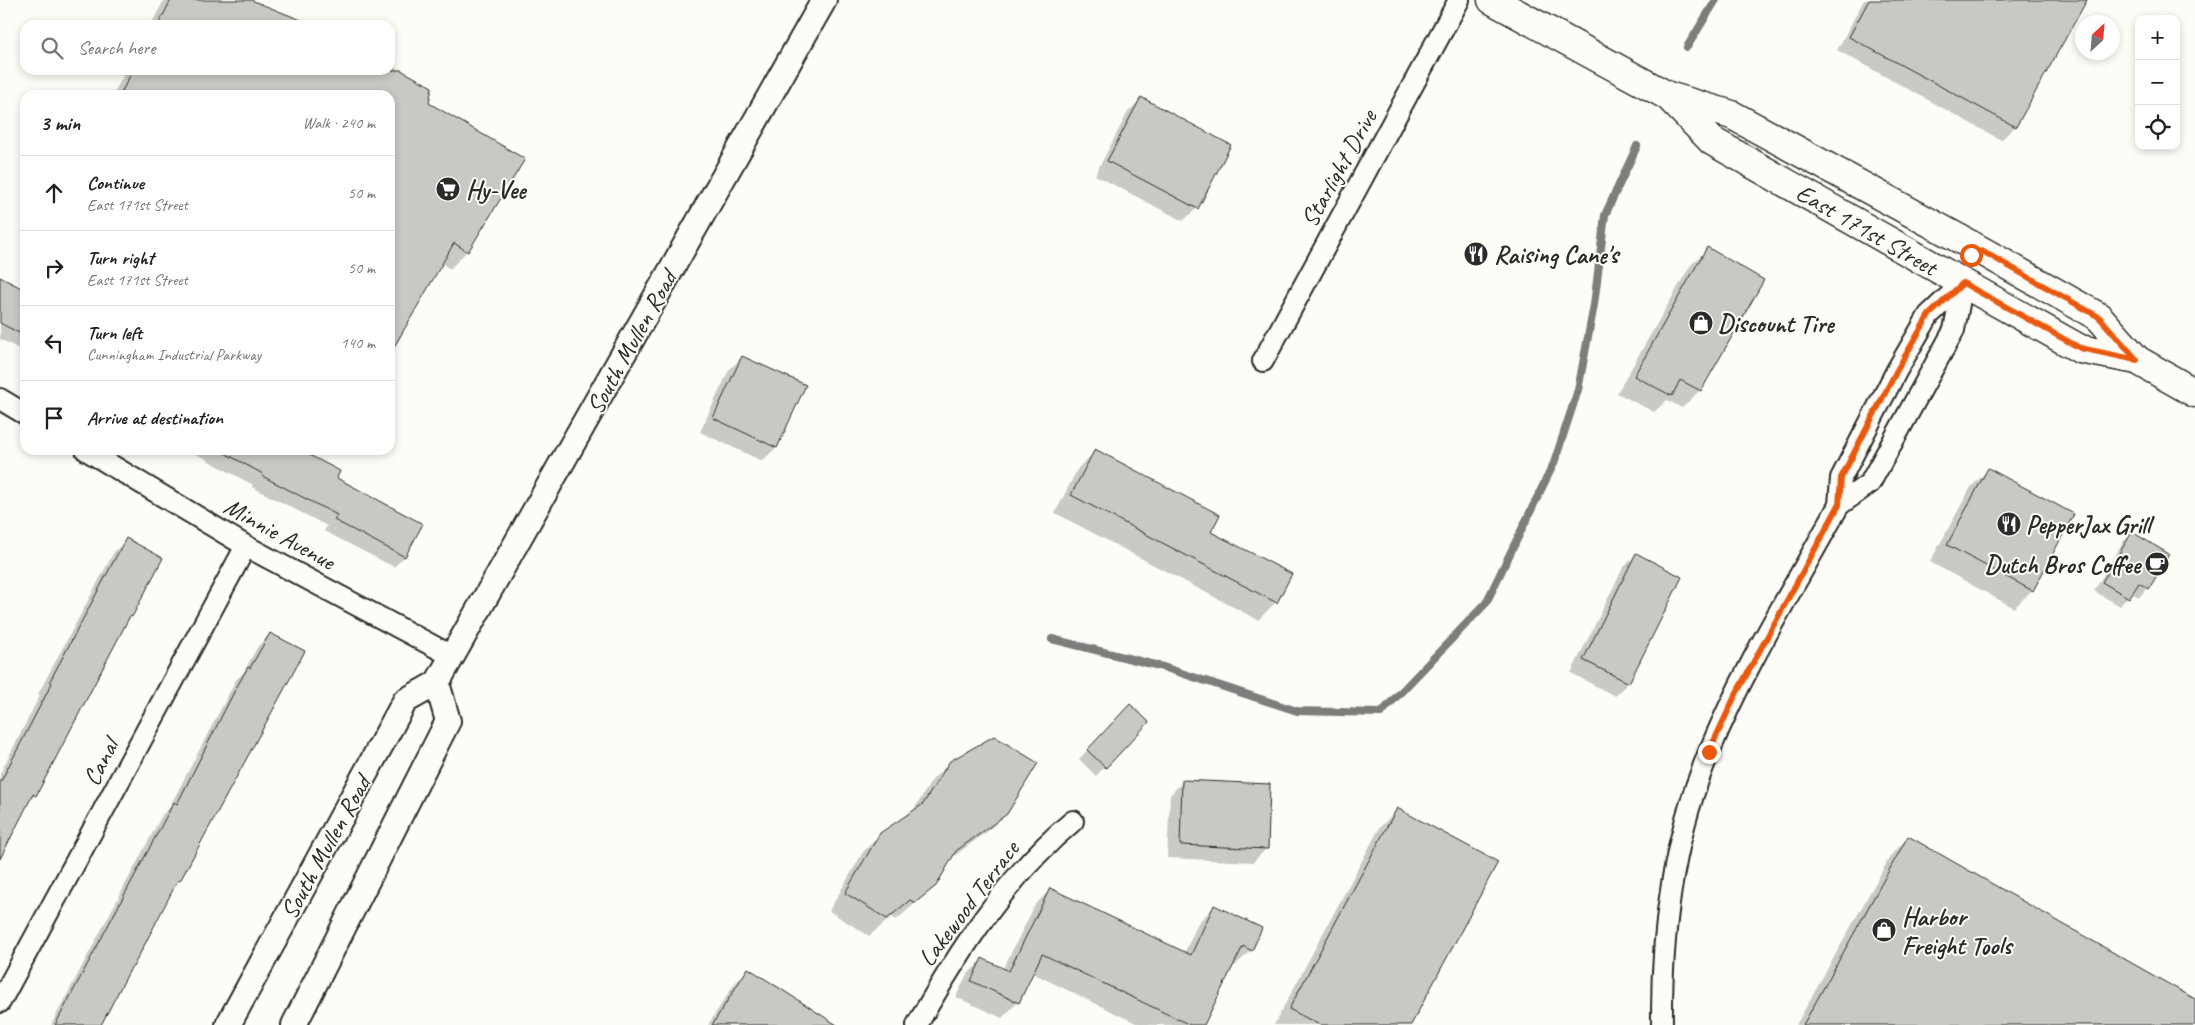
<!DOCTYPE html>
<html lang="en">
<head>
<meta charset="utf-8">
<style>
	:root { --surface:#fff; --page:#f2f2f2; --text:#202124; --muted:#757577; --line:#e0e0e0 }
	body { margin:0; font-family:Caveat,sans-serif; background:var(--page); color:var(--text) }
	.controls { position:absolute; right:15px; top:15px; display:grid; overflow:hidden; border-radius:10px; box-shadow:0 2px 8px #0003 }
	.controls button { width:45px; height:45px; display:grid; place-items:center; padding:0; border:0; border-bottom:1px solid var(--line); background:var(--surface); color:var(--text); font:25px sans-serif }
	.compass { position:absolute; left:2075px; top:15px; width:45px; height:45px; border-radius:50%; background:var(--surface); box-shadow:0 2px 8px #0003; rotate:26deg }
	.stop { position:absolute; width:15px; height:15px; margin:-11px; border:4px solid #ea580c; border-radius:50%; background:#fff }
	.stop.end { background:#ea580c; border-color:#fff; box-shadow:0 1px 5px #0008 }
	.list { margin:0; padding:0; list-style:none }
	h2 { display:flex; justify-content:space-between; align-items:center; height:65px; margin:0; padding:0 20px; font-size:21px }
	h2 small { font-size:16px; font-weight:400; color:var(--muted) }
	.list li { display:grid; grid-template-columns:32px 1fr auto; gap:15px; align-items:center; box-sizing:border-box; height:75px; padding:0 20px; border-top:1px solid var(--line) }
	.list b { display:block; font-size:19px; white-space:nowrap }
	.list p { margin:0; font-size:16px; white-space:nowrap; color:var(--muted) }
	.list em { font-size:16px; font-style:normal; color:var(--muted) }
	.icon { flex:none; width:28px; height:28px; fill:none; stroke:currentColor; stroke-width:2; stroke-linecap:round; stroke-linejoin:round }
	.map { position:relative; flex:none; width:2195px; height:1025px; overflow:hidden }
	.search { position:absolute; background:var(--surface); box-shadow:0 2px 8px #0003; left:20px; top:20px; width:375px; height:55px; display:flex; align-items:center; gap:12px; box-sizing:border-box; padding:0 18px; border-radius:15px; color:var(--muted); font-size:19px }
	.panel { position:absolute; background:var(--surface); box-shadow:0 2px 8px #0003; left:20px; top:90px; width:375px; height:365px; border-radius:15px }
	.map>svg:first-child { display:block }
	.shadow { fill:#0003 }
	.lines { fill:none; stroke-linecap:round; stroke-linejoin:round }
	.stream { stroke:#7e7d7b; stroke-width:8 }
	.building { fill:#c9c8c4; stroke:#2b2b2b }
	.minor-casing { stroke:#2b2b2b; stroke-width:24 }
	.tertiary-casing { stroke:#2b2b2b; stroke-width:28 }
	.secondary-casing { stroke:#2b2b2b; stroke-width:31 }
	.minor { stroke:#fdfcf7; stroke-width:20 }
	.tertiary { stroke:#fdfcf7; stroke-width:24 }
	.secondary { stroke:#fdfcf7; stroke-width:28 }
	.route { stroke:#ea580c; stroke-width:6 }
	.labels { text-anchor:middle; stroke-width:4; stroke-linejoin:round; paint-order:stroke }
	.street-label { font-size:25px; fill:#2b2b2b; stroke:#fdfcf7 }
	.poi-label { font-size:25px; font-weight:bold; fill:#2b2b2b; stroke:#fdfcf7; text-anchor:start }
</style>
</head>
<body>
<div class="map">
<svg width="2195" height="1025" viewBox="0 0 2195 1025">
	<rect width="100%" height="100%" fill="#fdfcf7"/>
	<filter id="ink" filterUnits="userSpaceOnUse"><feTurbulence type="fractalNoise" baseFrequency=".02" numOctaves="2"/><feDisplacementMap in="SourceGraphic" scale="10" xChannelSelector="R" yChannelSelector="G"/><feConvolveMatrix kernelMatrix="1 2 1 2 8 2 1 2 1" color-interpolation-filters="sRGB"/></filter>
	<g filter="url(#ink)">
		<g class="shadow">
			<path d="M 164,0 L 247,0 L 310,25 L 151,25 Z"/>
			<path d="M 1864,0 L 2086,0 L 2015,127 L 2001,140 L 1837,50 Z"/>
			<path d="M 390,65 L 431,88 L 428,104 L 467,251 L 450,269 L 441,263 L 390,351 L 390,95 L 113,95 L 126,70 L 390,70 Z"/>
			<path d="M 1141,99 L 1197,208 L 1183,221 L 1095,175 L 1128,112 Z"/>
			<path d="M 1707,249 L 1763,280 L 1700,390 L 1682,408 L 1667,400 L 1654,412 L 1617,393 L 1690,266 Z"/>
			<path d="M 0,278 L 25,291 L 25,352 L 0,339 Z"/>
			<path d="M 742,357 L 804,386 L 776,448 L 762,461 L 700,432 L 729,370 Z"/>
			<path d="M 189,450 L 297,450 L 335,479 L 421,525 L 404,557 L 394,567 L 324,531 L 327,526 L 252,487 L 253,485 Z"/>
			<path d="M 1096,451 L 1209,532 L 1276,602 L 1258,620 L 1055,513 L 1078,468 Z"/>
			<path d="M 1989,469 L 2073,515 L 2032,590 L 2014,608 L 1930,562 L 1971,487 Z"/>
			<path d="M 2132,534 L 2148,588 L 2139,597 L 2131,593 L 2120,606 L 2094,591 L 2123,542 Z"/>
			<path d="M 126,540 L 131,616 L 124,624 L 35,795 L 26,804 L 0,853 L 0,774 L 40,695 L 38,694 L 114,552 Z"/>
			<path d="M 1636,555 L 1628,683 L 1615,696 L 1571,673 L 1623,568 Z"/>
			<path d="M 270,634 L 179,880 L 175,885 L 132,966 L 128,970 L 99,1025 L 51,1025 L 162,815 L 169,808 L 236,680 L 243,673 L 258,646 Z"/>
			<path d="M 1121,715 L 1147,722 L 1096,776 L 1079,759 Z"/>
			<path d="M 950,762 L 1006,813 L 988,831 L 950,859 L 935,885 L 916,903 L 896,920 L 892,917 L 869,936 L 829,911 L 863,852 L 881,834 L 912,813 L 932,780 Z"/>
			<path d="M 1183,781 L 1267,848 L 1253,862 L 1167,858 L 1170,795 Z"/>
			<path d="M 1397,810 L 1410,1025 L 1274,1025 L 1380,827 Z"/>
			<path d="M 1909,837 L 2195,1000 L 2195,1025 L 1796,1025 L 1891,855 Z"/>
			<path d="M 1051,889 L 1184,954 L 1198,923 L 1214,907 L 1251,950 L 1235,966 L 1232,965 L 1203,1025 L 1140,1025 L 1032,973 L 1018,1002 L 1002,1018 L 956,997 L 966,976 L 982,960 L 1003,969 L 1035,905 Z"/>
			<path d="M 749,970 L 816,1025 L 708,1025 L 735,983 Z"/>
		</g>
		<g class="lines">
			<g class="stream">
				<path d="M 1687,47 L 1716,0"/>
				<path d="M 1052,639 L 1163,667 L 1297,711 L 1381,713 L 1486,603 L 1554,463 L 1578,390 L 1594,305 L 1605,215 L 1637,146"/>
			</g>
		</g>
		<g class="building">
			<path d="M 171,0 L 251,0 L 311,24 L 158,25 Z"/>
			<path d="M 1869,0 L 2087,0 L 2016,127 L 1849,37 Z"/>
			<path d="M 133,70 L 401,70 L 432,87 L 429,103 L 525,159 L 468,252 L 454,243 L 390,354 L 390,95 L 120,95 Z"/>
			<path d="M 1141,97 L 1231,145 L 1198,209 L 1107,161 Z"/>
			<path d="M 1707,247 L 1764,280 L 1701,391 L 1680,380 L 1672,396 L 1634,376 Z"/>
			<path d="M 0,277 L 25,290 L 25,336 L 0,323 Z"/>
			<path d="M 742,356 L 806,385 L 777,448 L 713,418 Z"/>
			<path d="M 1095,449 L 1220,515 L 1211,532 L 1292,574 L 1277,603 L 1071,495 Z"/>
			<path d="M 219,450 L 300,450 L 340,471 L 337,478 L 423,524 L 405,557 L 334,520 L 337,515 L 262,476 L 263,474 Z"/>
			<path d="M 1988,468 L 2074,514 L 2033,591 L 1947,545 Z"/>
			<path d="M 2132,532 L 2169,554 L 2149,589 L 2139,583 L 2129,598 L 2102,582 Z"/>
			<path d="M 126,538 L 163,558 L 132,617 L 130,616 L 36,796 L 33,794 L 0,859 L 0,783 L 52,683 L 50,681 Z"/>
			<path d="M 1636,553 L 1682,577 L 1629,683 L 1583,660 Z"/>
			<path d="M 270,633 L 305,651 L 180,881 L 178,880 L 133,967 L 132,966 L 101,1025 L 55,1025 L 174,802 L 177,804 L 235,690 L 248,667 L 250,668 Z"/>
			<path d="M 1130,704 L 1149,722 L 1106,768 L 1087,750 Z"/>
			<path d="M 994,736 L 1038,763 L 1007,814 L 956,851 L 936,886 L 915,903 L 910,900 L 887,919 L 845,893 L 880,833 L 923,804 L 950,761 Z"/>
			<path d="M 1182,780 L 1270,784 L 1268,849 L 1180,845 Z"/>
			<path d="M 1397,808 L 1498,862 L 1411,1025 L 1320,1025 L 1289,1009 Z"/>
			<path d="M 1908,836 L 2195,999 L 2195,1025 L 1803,1025 Z"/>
			<path d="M 1050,888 L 1191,955 L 1214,905 L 1262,928 L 1252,951 L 1243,946 L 1204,1025 L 1190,1025 L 1042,954 L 1019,1003 L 971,981 L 982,958 L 1009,971 Z"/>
			<path d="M 748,968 L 837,1025 L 712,1025 Z"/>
		</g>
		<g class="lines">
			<defs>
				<g id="minor">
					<path d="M 1263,361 L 1459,0"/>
					<path d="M 0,399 L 25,414"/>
					<path d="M 86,450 L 246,546 L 452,656"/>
					<path d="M 1839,505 L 1870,483 L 1954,330 L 1963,283"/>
					<path d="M 0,1002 L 246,546"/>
					<path d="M 917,1025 C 959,951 1007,876 1073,821"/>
					<path d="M 1662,1025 C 1661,933 1673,836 1710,750 C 1745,665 1795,586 1839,505 L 1841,478 L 1897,370 L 1929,315 L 1963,283"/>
				</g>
				<g id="tertiary">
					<path d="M 228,1025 L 405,701 L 437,683 L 824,0"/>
					<path d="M 294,1025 L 448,721 L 437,683"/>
				</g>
				<g id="secondary">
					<path d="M 1492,0 L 1668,96 L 1732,115 L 1982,251 L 2099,317 L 2137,360"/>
					<path d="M 1669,97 L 1712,141 L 1963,283 L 2080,349 L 2137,360 L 2195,393"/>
				</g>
			</defs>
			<use href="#minor" class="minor-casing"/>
			<use href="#tertiary" class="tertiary-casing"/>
			<use href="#secondary" class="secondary-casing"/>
			<use href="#minor" class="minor"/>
			<use href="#tertiary" class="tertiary"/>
			<use href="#secondary" class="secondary"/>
		</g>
	</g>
	<g class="lines" filter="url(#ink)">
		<path class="route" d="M 1709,752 L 1735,696 L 1839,505 L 1841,478 L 1897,370 L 1929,315 L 1963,283 L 2080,348 L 2137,360 L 2099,317 L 1982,251 L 1971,255"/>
	</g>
	<defs>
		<symbol id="supermarket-disc" viewBox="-11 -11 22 22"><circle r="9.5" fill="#2b2b2b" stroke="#fdfcf7"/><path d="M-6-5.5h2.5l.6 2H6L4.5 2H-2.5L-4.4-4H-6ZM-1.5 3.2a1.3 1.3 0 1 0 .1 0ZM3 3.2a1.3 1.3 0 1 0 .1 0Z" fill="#fff"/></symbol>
		<symbol id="restaurant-disc" viewBox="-11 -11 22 22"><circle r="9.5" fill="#2b2b2b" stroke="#fdfcf7"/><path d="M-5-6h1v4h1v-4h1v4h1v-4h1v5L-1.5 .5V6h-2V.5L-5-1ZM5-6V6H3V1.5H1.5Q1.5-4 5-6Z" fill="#fff"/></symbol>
		<symbol id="shop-disc" viewBox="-11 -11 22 22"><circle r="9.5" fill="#2b2b2b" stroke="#fdfcf7"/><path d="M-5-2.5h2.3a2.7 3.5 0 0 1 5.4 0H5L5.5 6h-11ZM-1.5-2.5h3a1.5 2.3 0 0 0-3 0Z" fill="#fff"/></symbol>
		<symbol id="cafe-disc" viewBox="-11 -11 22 22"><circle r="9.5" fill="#2b2b2b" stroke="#fdfcf7"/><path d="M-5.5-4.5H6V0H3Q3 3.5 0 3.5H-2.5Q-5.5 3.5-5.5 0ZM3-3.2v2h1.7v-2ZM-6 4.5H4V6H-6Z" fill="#fff"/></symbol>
	</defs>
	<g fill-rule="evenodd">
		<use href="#supermarket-disc" x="434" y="175" width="28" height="28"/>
		<use href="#restaurant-disc" x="1462" y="240" width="28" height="28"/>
		<use href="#shop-disc" x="1687" y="309" width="28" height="28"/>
		<use href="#restaurant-disc" x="1995" y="510" width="28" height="28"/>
		<use href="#cafe-disc" x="2143" y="550" width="28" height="28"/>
		<use href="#shop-disc" x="1870" y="916" width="28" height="28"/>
	</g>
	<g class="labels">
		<g class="street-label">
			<text transform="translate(1338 168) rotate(-61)" y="9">Starlight Drive</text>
			<text transform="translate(1867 229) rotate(30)" y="9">East 171st Street</text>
			<text transform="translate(631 342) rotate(-61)" y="9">South Mullen Road</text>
			<text transform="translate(280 533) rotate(29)" y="9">Minnie Avenue</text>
			<text transform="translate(100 762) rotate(-62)" y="9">Canal</text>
			<text transform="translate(325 847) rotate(-61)" y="9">South Mullen Road</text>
			<text transform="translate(968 903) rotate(-53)" y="9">Lakewood Terrace</text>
		</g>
		<g class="poi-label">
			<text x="466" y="198">Hy-Vee</text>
			<text x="1494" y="263">Raising Cane's</text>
			<text x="1718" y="332">Discount Tire</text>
			<text x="2026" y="533">PepperJax Grill</text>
			<text x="2140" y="573" text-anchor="end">Dutch Bros Coffee</text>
			<text x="1902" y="925">Harbor<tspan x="1902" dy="29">Freight Tools</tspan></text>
		</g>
	</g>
</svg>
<div class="controls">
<button>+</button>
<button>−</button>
<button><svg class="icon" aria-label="locate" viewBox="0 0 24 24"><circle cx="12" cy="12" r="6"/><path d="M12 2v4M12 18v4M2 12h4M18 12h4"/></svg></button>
</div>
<svg class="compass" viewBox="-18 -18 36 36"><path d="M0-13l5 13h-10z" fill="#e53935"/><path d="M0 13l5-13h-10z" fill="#757577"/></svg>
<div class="stop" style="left:1971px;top:255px"></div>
<div class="stop end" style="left:1709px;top:752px"></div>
<div class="search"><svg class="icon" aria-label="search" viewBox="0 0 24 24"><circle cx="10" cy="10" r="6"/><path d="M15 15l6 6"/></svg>Search here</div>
<section class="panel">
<h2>3 min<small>Walk · 240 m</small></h2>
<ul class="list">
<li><svg class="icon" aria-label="ahead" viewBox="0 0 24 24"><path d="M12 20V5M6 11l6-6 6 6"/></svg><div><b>Continue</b><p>East 171st Street</p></div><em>50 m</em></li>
<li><svg class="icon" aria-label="right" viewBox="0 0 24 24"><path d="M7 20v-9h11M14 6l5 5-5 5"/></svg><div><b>Turn right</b><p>East 171st Street</p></div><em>50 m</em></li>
<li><svg class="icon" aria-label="left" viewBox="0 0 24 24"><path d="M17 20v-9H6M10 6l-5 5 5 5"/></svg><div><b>Turn left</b><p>Cunningham Industrial Parkway</p></div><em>140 m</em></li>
<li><svg class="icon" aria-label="arrive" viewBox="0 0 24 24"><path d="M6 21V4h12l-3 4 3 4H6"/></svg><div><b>Arrive at destination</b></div></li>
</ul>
</section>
</div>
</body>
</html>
